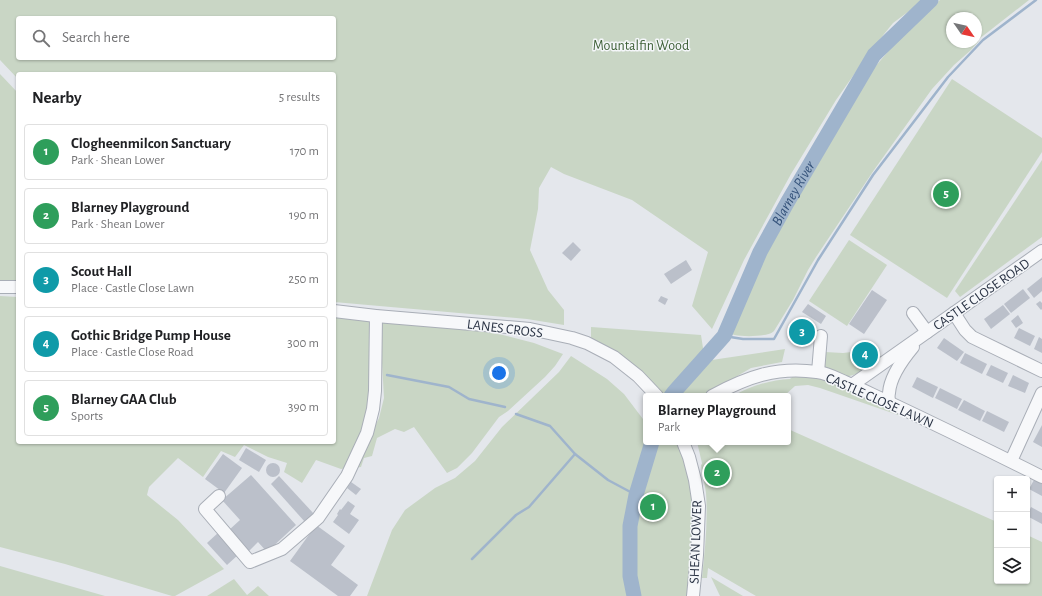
<!DOCTYPE html>
<html lang="en">
<head>
<meta charset="utf-8">
<style>
	:root { --surface:#fff; --page:#f6f6f6; --text:#202124; --muted:#757577; --line:#e0e0e0; --accent:#ea580c }
	body { margin:0; font-family:"Alegreya Sans",sans-serif; background:var(--page); color:var(--text) }
	.controls { position:absolute; right:12px; bottom:12px; display:grid; overflow:hidden; border-radius:4px; box-shadow:0 1px 3px #0004 }
	.controls button { width:36px; height:36px; display:grid; place-items:center; padding:0; border:0; border-bottom:1px solid var(--line); background:var(--surface); color:var(--text); font:20px sans-serif }
	.compass { position:absolute; left:946px; top:12px; width:36px; height:36px; border-radius:50%; background:var(--surface); box-shadow:0 1px 3px #0004; rotate:124deg }
	.you { position:absolute; left:499px; top:373px; width:14px; height:14px; margin:-10px; border:3px solid #fff; border-radius:50%; background:#1a73e8; box-shadow:0 0 0 6px #1a73e833 }
	.badge { display:grid; place-items:center; width:26px; height:26px; border-radius:50%; background:var(--accent); color:#fff; font-size:13px; font-weight:700 }
	.pin { position:absolute; translate:-50% -50%; border:2px solid #fff; box-shadow:0 1px 4px #0006 }
	.popup { position:absolute; left:643px; top:393px; width:148px; height:52px; box-sizing:border-box; display:grid; place-content:center; border-radius:4px; background:var(--surface); filter:drop-shadow(0 1px 3px #0005); font-size:13px; white-space:nowrap; color:var(--muted) }
	.popup b { font-size:15px; color:var(--text) }
	.popup::after { content:''; position:absolute; left:50%; top:100%; margin-left:-8px; border:8px solid transparent; border-top-color:var(--surface) }
	.list { margin:0; padding:0; list-style:none }
	h2 { display:flex; justify-content:space-between; align-items:center; height:52px; margin:0; padding:0 16px; font-size:17px }
	h2 small { font-size:13px; font-weight:400; color:var(--muted) }
	.list li { display:grid; grid-template-columns:26px 1fr auto; gap:12px; align-items:center; box-sizing:border-box; height:56px; margin:0 8px 8px; padding:0 8px; border:1px solid var(--line); border-radius:4px }
	.list b { display:block; font-size:15px; white-space:nowrap }
	.list p { margin:0; font-size:13px; white-space:nowrap; color:var(--muted) }
	.list em { font-size:13px; font-style:normal; color:var(--muted) }
	.icon { flex:none; width:22px; height:22px; fill:none; stroke:currentColor; stroke-width:2; stroke-linecap:round; stroke-linejoin:round }
	.map { position:relative; flex:none; width:1042px; height:596px; overflow:hidden }
	.search { position:absolute; background:var(--surface); box-shadow:0 1px 3px #0004; left:16px; top:16px; width:320px; height:44px; display:flex; align-items:center; gap:10px; box-sizing:border-box; padding:0 14px; border-radius:4px; color:var(--muted); font-size:15px }
	.panel { position:absolute; background:var(--surface); box-shadow:0 1px 3px #0004; left:16px; top:72px; width:320px; height:372px; border-radius:4px }
	.map>svg:first-child { display:block }
	.green { fill:#c9d6c5; fill-rule:evenodd }
	.lines { fill:none; stroke-linecap:round; stroke-linejoin:round }
	.stream { stroke:#9fb4cc; stroke-width:2.5 }
	.river { stroke:#9fb4cc; stroke-width:15 }
	.building { fill:#bbc0ca }
	.minor-casing { stroke:#a9aeb7; stroke-width:14 }
	.minor { stroke:#f7f8fa; stroke-width:12 }
	.labels { text-anchor:middle; stroke-width:3; stroke-linejoin:round; paint-order:stroke }
	.park-label { font-size:14px; fill:#3f6138; stroke:#f4f6f9 }
	.street-label { font-size:14px; fill:#2b3445; stroke:#f4f6f9 }
	.water-label { font-size:15px; font-style:italic; fill:#34527a; stroke:#f4f6f9 }
</style>
</head>
<body>
<div class="map">
<svg width="1042" height="596" viewBox="0 0 1042 596">
	<rect width="100%" height="100%" fill="#e4e7ec"/>
	<g class="green">
		<path d="M 0,0 L 924,0 L 893,23 L 872,49 L 836,100 L 791,174 L 744,260 L 712,329 L 692,306 L 708,252 L 632,200 L 564,174 L 551,167 L 539,188 L 538,209 L 530,250 L 548,290 L 564,310 L 564,325 L 527,319 L 334,302 L 334,74 L 18,74 L 18,79 L 0,60 ZM 18,18 L 334,18 L 334,58 L 18,58 Z"/>
		<path d="M 940,0 L 1029,0 L 979,39 L 978,42 L 971,50 L 954,65 L 932,89 L 874,170 L 816,257 L 808,270 L 793,300 L 774,331 C 769,337 743,337 735,335 C 733,335 732,334 730,332 L 729,329 L 735,318 L 747,289 L 773,236 L 789,208 L 802,179 L 837,129 L 873,69 L 880,61 L 897,41 L 904,34 L 925,12 ZM 952,18 L 976,18 L 976,42 L 952,42 Z"/>
		<path d="M 0,74 L 18,93 L 18,280 L 0,280 Z"/>
		<path d="M 952,79 L 1042,138 L 1042,152 L 947,298 L 850,235 Z"/>
		<path d="M 1042,160 L 1042,237 L 960,297 L 955,291 Z"/>
		<path d="M 849,240 L 887,265 L 847,326 L 809,301 Z"/>
		<path d="M 0,296 L 18,297 L 18,442 L 334,442 L 334,317 L 364,320 L 369,321 L 371,324 L 371,409 L 347,468 L 341,469 L 316,460 L 302,483 L 284,472 L 287,463 L 268,457 L 244,445 L 235,457 L 221,451 L 203,477 L 178,458 L 149,487 L 147,495 L 178,520 L 224,569 L 175,596 L 172,596 L 65,564 L 0,547 Z"/>
		<path d="M 385,321 L 467,329 L 503,335 L 534,343 L 563,354 L 555,366 L 545,377 L 508,411 L 499,417 L 472,453 L 457,468 L 447,473 L 414,427 L 404,432 L 395,429 L 377,438 L 372,456 L 364,458 L 361,467 L 354,468 L 379,418 L 384,398 L 380,328 L 382,323 Z"/>
		<path d="M 591,327 L 701,335 L 705,361 L 785,349 L 782,362 L 751,368 L 703,396 L 666,396 C 643,370 621,356 591,339 Z"/>
		<path d="M 860,351 L 860,360 L 883,356 C 876,363 857,377 846,376 C 838,375 830,370 822,367 L 825,352 L 843,353 Z"/>
		<path d="M 571,356 L 607,379 L 624,394 L 646,423 L 646,442 L 678,442 L 685,457 L 692,489 L 693,547 L 687,596 L 367,596 L 392,530 L 405,510 L 435,488 L 455,478 L 475,461 L 502,427 L 559,372 Z"/>
		<path d="M 793,376 L 819,378 L 838,385 L 904,415 L 901,416 L 820,388 L 808,385 L 795,386 L 784,396 L 733,396 C 750,386 770,380 790,379 Z"/>
		<path d="M 788,429 L 997,522 L 997,581 L 1027,581 L 1027,535 L 1042,542 L 1042,596 L 756,596 L 708,568 L 707,578 L 702,578 C 705,550 708,521 706,493 C 705,484 702,474 701,465 L 702,464 L 702,463 L 697,442 L 788,442 Z"/>
		<path d="M 0,566 L 105,596 L 0,596 Z"/>
		<path d="M 711,577 L 743,596 L 720,596 Z"/>
		<path d="M 234,579 L 247,595 L 258,586 L 269,596 L 207,596 Z"/>
	</g>
	<g class="lines">
		<g class="stream">
			<path d="M 724,336 L 743,339 L 774,339 L 818,260 L 873,175 L 948,77 L 983,40 L 1036,0"/>
			<path d="M 387,375 L 449,387 L 469,399 L 505,407"/>
			<path d="M 516,414 L 550,426 L 575,454 L 608,480 L 636,495"/>
			<path d="M 472,559 L 516,515 L 529,507 L 575,454"/>
		</g>
		<g class="river">
			<path id="s1" d="M 671,396 L 674,392 L 724,336 L 760,252 L 787,203 L 874,55 L 931,0"/>
			<path d="M 634,596 L 630,576 L 630,526 L 636,495 L 652,442"/>
		</g>
	</g>
	<g class="building">
		<path d="M 573,242 L 581,250 L 571,261 L 562,253 Z"/>
		<path d="M 686,260 L 692,270 L 671,284 L 664,274 Z"/>
		<path d="M 1042,277 L 1042,291 L 1034,298 L 1027,289 Z"/>
		<path d="M 1023,289 L 1030,298 L 1011,313 L 1004,304 Z"/>
		<path d="M 872,290 L 887,300 L 864,334 L 849,324 Z"/>
		<path d="M 661,296 L 668,299 L 665,305 L 658,301 Z"/>
		<path d="M 1040,301 L 1042,303 L 1042,309 L 1041,310 L 1036,304 Z"/>
		<path d="M 808,304 L 826,316 L 821,324 L 802,312 Z"/>
		<path d="M 1003,305 L 1010,314 L 991,329 L 984,319 Z"/>
		<path d="M 1018,315 L 1023,323 L 1016,328 L 1011,321 Z"/>
		<path d="M 793,325 L 813,326 L 812,340 L 792,339 Z"/>
		<path d="M 1019,328 L 1035,336 L 1030,346 L 1014,338 Z"/>
		<path d="M 1039,337 L 1042,339 L 1042,353 L 1034,349 Z"/>
		<path d="M 944,338 L 964,352 L 957,361 L 937,348 Z"/>
		<path d="M 867,352 L 868,358 L 863,358 L 862,353 Z"/>
		<path d="M 965,353 L 987,364 L 982,374 L 960,363 Z"/>
		<path d="M 991,365 L 1008,373 L 1003,383 L 986,375 Z"/>
		<path d="M 1013,375 L 1029,383 L 1025,393 L 1008,386 Z"/>
		<path d="M 917,377 L 938,387 L 933,398 L 912,387 Z"/>
		<path d="M 940,388 L 962,399 L 957,409 L 935,398 Z"/>
		<path d="M 964,400 L 985,411 L 980,421 L 958,410 Z"/>
		<path d="M 987,411 L 1009,422 L 1004,432 L 982,421 Z"/>
		<path d="M 1042,425 L 1042,447 L 1033,442 Z"/>
		<path d="M 246,448 L 266,460 L 259,472 L 239,460 Z"/>
		<path d="M 223,454 L 242,468 L 224,493 L 205,479 Z"/>
		<circle cx="273" cy="470" r="7"/>
		<path d="M 251,475 L 296,525 L 267,552 L 258,542 L 249,551 L 229,530 L 240,520 L 222,500 Z"/>
		<path d="M 279,476 L 314,514 L 305,522 L 271,484 Z"/>
		<path d="M 1034,480 L 1042,484 L 1042,496 L 1029,489 Z"/>
		<path d="M 351,482 L 361,489 L 356,495 L 347,488 Z"/>
		<path d="M 348,501 L 355,506 L 350,514 L 359,520 L 349,534 L 333,522 L 338,515 L 337,514 L 340,509 L 341,510 Z"/>
		<path d="M 1031,507 L 1042,513 L 1042,524 L 1027,516 Z"/>
		<path d="M 316,525 L 345,546 L 331,565 L 358,585 L 350,596 L 338,596 L 290,561 Z"/>
		<path d="M 219,532 L 239,554 L 227,565 L 207,543 Z"/>
	</g>
	<g class="lines">
		<defs>
			<g id="minor">
				<path d="M 0,287 L 18,287"/>
				<path d="M 334,311 L 376,316 L 530,329 L 572,338 L 587,343 L 614,357 L 638,376 L 657,396"/>
				<path d="M 913,313 L 927,332"/>
				<path d="M 954,313 L 965,330 L 972,337 L 1042,371"/>
				<path d="M 818,372 L 821,336"/>
				<path d="M 852,385 L 1042,251"/>
				<path d="M 712,396 C 747,377 777,366 817,372 C 827,373 836,378 845,382 C 859,388 873,395 886,401 C 939,426 990,451 1042,477"/>
				<path d="M 889,403 C 889,400 888,396 889,393 C 890,377 903,359 913,347"/>
				<path d="M 683,442 L 689,457 L 695,480 L 699,506 L 697,555 L 693,596"/>
				<path d="M 1011,461 L 1042,393"/>
				<path d="M 219,496 L 205,509 L 250,562 L 282,549 L 318,518 L 347,476 L 367,433 L 373,409 L 375,391 L 376,316"/>
			</g>
		</defs>
		<use href="#minor" class="minor-casing"/>
		<use href="#minor" class="minor"/>
	</g>
	<g class="labels">
		<g class="park-label">
			<text x="641" y="50">Mountalfin Wood</text>
		</g>
		<g class="street-label">
			<text transform="translate(981 294) rotate(-35)" y="5">CASTLE CLOSE ROAD</text>
			<text transform="translate(505 328) rotate(7)" y="5">LANES CROSS</text>
			<text transform="translate(880 400) rotate(24)" y="5">CASTLE CLOSE LAWN</text>
			<text transform="translate(695 542) rotate(-88)" y="5">SHEAN LOWER</text>
		</g>
		<g class="water-label">
			<text dy="5" stroke="none"><textPath href="#s1" startOffset="239">Blarney River</textPath></text>
		</g>
	</g>
</svg>
<div class="controls">
<button>+</button>
<button>−</button>
<button><svg class="icon" aria-label="layers" viewBox="0 0 24 24"><path d="M12 4l9 5-9 5-9-5zM3 14l9 5 9-5"/></svg></button>
</div>
<svg class="compass" viewBox="-18 -18 36 36"><path d="M0-13l5 13h-10z" fill="#e53935"/><path d="M0 13l5-13h-10z" fill="#757577"/></svg>
<div class="you"></div>
<div class="pin badge" style="left:653px;top:507px;background:#2e9e5b">1</div>
<div class="pin badge" style="left:717px;top:473px;background:#2e9e5b">2</div>
<div class="popup"><b>Blarney Playground</b>Park</div>
<div class="pin badge" style="left:802px;top:332px;background:#0f9aa8">3</div>
<div class="pin badge" style="left:865px;top:355px;background:#0f9aa8">4</div>
<div class="pin badge" style="left:946px;top:194px;background:#2e9e5b">5</div>
<div class="search"><svg class="icon" aria-label="search" viewBox="0 0 24 24"><circle cx="10" cy="10" r="6"/><path d="M15 15l6 6"/></svg>Search here</div>
<section class="panel">
<h2>Nearby<small>5 results</small></h2>
<ul class="list">
<li><span class="badge" style="background:#2e9e5b">1</span><div><b>Clogheenmilcon Sanctuary</b><p>Park · Shean Lower</p></div><em>170 m</em></li>
<li><span class="badge" style="background:#2e9e5b">2</span><div><b>Blarney Playground</b><p>Park · Shean Lower</p></div><em>190 m</em></li>
<li><span class="badge" style="background:#0f9aa8">3</span><div><b>Scout Hall</b><p>Place · Castle Close Lawn</p></div><em>250 m</em></li>
<li><span class="badge" style="background:#0f9aa8">4</span><div><b>Gothic Bridge Pump House</b><p>Place · Castle Close Road</p></div><em>300 m</em></li>
<li><span class="badge" style="background:#2e9e5b">5</span><div><b>Blarney GAA Club</b><p>Sports</p></div><em>390 m</em></li>
</ul>
</section>
</div>
</body>
</html>
